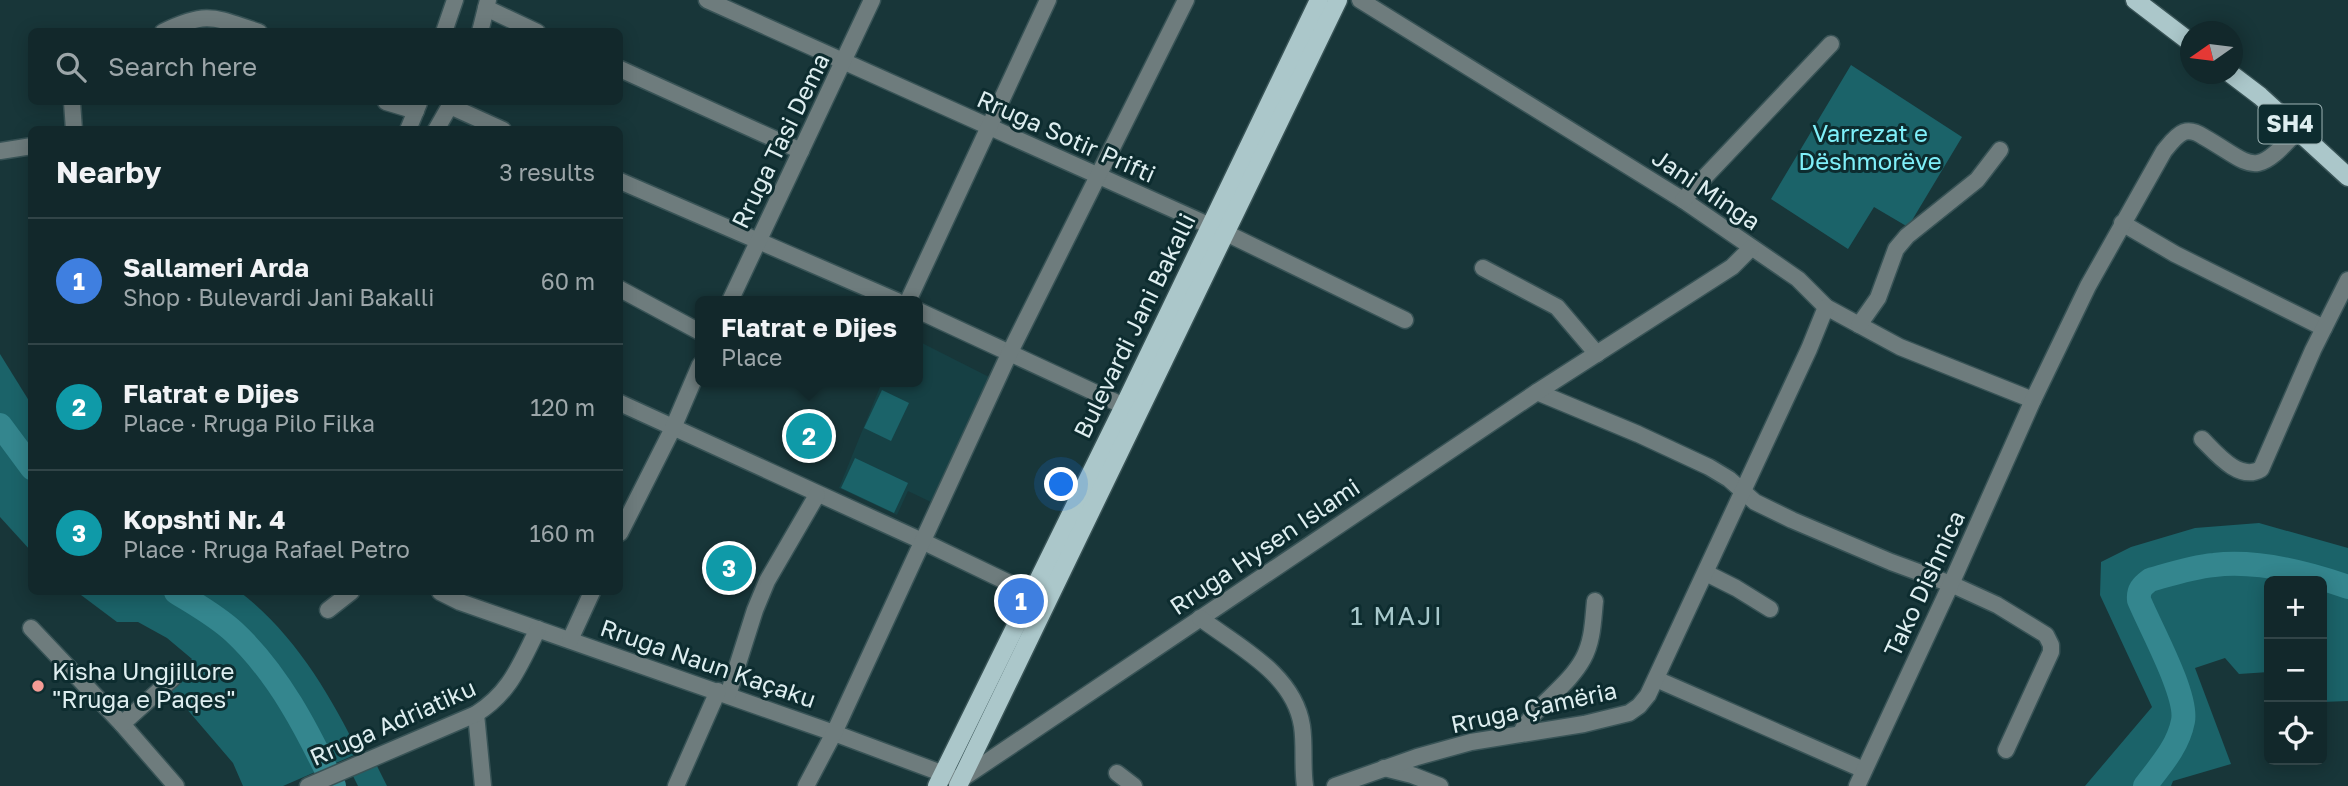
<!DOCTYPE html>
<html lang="en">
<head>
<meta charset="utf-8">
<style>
	:root { --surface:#12282b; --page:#1b3033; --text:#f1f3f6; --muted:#9ca6a9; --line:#314447; --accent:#ea580c }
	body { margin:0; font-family:"Golos Text",sans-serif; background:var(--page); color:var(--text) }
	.controls { position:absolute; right:21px; bottom:21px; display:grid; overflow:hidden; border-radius:10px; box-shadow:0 4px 18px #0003 }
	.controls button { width:63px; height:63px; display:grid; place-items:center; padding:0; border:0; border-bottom:2px solid var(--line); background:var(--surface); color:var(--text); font:35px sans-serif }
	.compass { position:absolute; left:2180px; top:21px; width:63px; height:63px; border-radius:50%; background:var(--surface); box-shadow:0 4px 18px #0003; rotate:256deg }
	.you { position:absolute; left:1062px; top:485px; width:24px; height:24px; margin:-18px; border:5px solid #fff; border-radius:50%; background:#1a73e8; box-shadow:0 0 0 10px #1a73e833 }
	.badge { display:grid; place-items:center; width:46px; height:46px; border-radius:50%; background:var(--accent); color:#fff; font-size:23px; font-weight:700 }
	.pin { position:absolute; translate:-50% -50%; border:4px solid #fff; box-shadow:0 2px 7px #0006 }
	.popup { position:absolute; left:695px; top:296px; width:228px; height:91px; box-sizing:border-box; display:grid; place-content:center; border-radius:10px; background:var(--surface); filter:drop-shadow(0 2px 5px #0005); font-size:23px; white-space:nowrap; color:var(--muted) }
	.popup b { font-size:26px; color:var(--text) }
	.popup::after { content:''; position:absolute; left:50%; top:100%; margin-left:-14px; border:14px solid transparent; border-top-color:var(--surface) }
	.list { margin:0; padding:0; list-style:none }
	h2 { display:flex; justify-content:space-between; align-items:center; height:91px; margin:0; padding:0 28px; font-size:30px }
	h2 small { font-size:23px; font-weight:400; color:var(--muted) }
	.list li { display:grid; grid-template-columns:46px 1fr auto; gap:21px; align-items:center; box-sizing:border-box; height:126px; padding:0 28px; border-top:2px solid var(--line) }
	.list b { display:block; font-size:26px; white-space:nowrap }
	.list p { margin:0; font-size:23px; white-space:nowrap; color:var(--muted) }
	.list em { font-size:23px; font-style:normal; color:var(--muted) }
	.icon { flex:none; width:38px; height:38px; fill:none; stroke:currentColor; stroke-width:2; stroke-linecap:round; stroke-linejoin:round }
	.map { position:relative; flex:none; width:2348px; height:786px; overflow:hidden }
	.search { position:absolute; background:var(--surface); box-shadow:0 4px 18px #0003; left:28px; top:28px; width:595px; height:77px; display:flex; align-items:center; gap:18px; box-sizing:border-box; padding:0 24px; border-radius:10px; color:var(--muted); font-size:26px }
	.panel { position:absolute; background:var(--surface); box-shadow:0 4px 18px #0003; left:28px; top:126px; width:595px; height:469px; border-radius:10px }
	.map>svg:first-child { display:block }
	.built { fill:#164044 }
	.green { fill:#1b6369 }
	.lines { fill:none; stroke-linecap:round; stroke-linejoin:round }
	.river { stroke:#34868e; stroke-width:24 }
	.minor-casing { stroke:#385356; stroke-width:19 }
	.major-casing { stroke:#385356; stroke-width:21 }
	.minor { stroke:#6e7c7d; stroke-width:16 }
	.major { stroke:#abc7ca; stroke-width:18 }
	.poi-dot { fill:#f59c96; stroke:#0d2c2f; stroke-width:2.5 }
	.labels { text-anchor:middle; stroke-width:6; stroke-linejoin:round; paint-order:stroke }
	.shield { fill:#0d2c2f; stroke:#9fb4b6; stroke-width:2 }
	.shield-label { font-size:23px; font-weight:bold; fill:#deeef0 }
	.park-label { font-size:24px; fill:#7feff9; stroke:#0d2c2f }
	.street-label { font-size:24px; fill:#deeef0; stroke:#0d2c2f }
	.poi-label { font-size:24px; fill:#deeef0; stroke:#0d2c2f; text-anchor:start }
	.neighbourhood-label { font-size:26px; letter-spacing:2px; fill:#a7c8cb; stroke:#0d2c2f }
</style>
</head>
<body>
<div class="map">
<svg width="2348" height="786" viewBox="0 0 2348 786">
	<rect width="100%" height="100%" fill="#183639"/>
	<path class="built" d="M 918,341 L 993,379 L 933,503 L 908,491 L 897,515 L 839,488 L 882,382 L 917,382 Z"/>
	<g class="green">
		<path d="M 1851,65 L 1962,137 L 1908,227 L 1874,207 L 1848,249 L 1771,199 Z"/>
		<path d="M 0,354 L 31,404 L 31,551 L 0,517 Z"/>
		<path d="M 882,390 L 909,403 L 891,441 L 864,428 Z"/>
		<path d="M 855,458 L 908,483 L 894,513 L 841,488 Z"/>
		<path d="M 2259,523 L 2348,548 L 2348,701 L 2322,702 L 2322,581 L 2269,581 L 2269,672 L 2239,674 L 2225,658 L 2195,668 L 2231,764 L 2173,781 L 2171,786 L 2085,786 L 2152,707 L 2100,595 L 2101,562 L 2131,547 L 2195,528 Z"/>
		<path d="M 77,592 L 240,592 C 293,632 330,694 359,753 L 283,786 L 243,786 L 233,763 L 168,687 L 192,659 L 167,638 L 138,622 L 117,622 Z"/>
		<path d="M 375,762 L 387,786 L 358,786 L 353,776 Z"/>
	</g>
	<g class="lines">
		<g class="river">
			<path d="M 0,425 L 32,468"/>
			<path d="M 176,592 C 195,604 217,616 234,632 C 279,674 308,731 334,786"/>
			<path d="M 2145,786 C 2160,766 2178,747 2183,721 C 2188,695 2150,627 2139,600 C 2138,590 2142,586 2150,580 C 2171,574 2192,567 2214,565 C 2256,560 2308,573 2348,587"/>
		</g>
		<defs>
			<g id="minor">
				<path d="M 707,0 L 1226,233 L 1405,320"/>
				<path d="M 1360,0 L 1683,200 L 1798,279 L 1826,307 L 1900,347 L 2033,400"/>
				<path d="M 486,8 L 537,32"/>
				<path d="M 163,32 C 208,10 215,18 259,32"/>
				<path d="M 444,32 L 455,0"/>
				<path d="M 480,32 L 488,0"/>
				<path d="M 620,69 L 801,151"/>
				<path d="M 72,102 L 74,130"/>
				<path d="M 386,102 L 416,111"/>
				<path d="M 450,106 L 503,130"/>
				<path d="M 408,130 L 419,103"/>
				<path d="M 436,130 L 452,102"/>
				<path d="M 0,151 L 32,146"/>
				<path d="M 620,181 L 897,301"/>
				<path d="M 1683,200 L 1831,44"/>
				<path d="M 2122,223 L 2175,254 L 2324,328"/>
				<path d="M 1483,268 L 1557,307 L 1597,354"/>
				<path d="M 620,289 L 700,332"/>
				<path d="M 730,301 L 872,0"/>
				<path d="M 908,301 L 1048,0"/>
				<path d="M 917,310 L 1124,406"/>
				<path d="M 1859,325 L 1878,298 L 1896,249 L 1907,236 L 1977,180 L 2000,150"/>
				<path d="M 1537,392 L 1638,434 L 1709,467 L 1729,479 L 1755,502 L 1792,520 L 1891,562 L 1951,584 L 1997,605 L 2046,635 L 2051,645 L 2051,652 L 2006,750"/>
				<path d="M 620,403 L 922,541 L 1032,594"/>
				<path d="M 2202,439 C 2216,453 2239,482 2261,469 L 2313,350 L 2348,280"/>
				<path d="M 620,533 L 673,428 L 700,365"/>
				<path d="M 1706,573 L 1736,588 L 1770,609"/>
				<path d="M 440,592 L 460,602 L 834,733 L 960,780 L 1537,392 L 1732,267 L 1751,248"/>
				<path d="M 328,610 L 351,592"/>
				<path d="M 1200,618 C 1239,647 1294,674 1302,726 C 1305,746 1302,766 1305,786"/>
				<path d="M 31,628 L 122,724 L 176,786"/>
				<path d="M 570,640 L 592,592"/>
				<path d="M 1656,679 L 1864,770"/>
				<path d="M 728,695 L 755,610 L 767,581 L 817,495"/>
				<path d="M 476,714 L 483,786"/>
				<path d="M 122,724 L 173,678"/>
				<path d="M 1520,734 C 1535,705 1567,688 1583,659 C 1593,641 1593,620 1595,601"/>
				<path d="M 1384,768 L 1412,775 L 1440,786"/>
				<path d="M 1117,773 L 1134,786"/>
				<path d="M 308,786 L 476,714 C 511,692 520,664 538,629"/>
				<path d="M 676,786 L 718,691"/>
				<path d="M 806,786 L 834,733 L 1010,352 L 1186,0"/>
				<path d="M 1335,786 L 1417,757 L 1471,742 L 1584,724 L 1629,713 L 1639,706 L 1648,695 L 1809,349 L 1826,307"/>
				<path d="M 1857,786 L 1951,584 L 2033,400 L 2088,286 L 2164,151 C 2169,145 2176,135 2184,132 C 2190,130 2198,133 2204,137 C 2253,165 2253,181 2298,130"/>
			</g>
			<g id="major">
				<path d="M 2135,0 L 2190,42"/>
				<path d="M 2231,74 L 2260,96 L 2348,177"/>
				<path d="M 937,786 L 1124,406 L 1319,0"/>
				<path d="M 958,786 L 1338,0"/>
			</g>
		</defs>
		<use href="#minor" class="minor-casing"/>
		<use href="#major" class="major-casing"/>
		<use href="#minor" class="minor"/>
		<use href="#major" class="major"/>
	</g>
	<circle class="poi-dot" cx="38" cy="686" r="7"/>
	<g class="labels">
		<rect class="shield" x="2258.5" y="104.5" width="63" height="39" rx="5"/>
		<g class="shield-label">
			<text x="2290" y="132">SH4</text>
		</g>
		<g class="park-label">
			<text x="1870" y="142">Varrezat e<tspan x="1870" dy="28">Dëshmorëve</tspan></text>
		</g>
		<g class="street-label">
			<text transform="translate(1066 137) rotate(24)" y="8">Rruga Sotir Prifti</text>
			<text transform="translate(781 141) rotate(-64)" y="8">Rruga Tasi Dema</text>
			<text transform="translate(1706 190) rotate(34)" y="8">Jani Minga</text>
			<text transform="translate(1135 326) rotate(-64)" y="8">Bulevardi Jani Bakalli</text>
			<text transform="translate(1265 547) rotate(-34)" y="8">Rruga Hysen Islami</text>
			<text transform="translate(1925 584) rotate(-65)" y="8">Tako Dishnica</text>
			<text transform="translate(708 664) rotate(19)" y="8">Rruga Naun Kaçaku</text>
			<text transform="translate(1534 708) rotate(-12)" y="8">Rruga Çamëria</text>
			<text transform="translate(393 723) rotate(-24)" y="8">Rruga Adriatiku</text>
		</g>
		<g class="poi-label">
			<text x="52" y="680">Kisha Ungjillore<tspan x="52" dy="28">"Rruga e Paqes"</tspan></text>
		</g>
		<g class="neighbourhood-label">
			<text x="1397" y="625">1 MAJI</text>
		</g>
	</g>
</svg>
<div class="controls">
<button>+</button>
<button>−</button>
<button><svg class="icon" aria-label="locate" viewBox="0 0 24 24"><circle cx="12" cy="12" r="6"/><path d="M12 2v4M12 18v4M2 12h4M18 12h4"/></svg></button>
</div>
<svg class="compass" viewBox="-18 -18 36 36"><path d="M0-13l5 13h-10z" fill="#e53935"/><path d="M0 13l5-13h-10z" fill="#9ca6a9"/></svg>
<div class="you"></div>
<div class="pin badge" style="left:1021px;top:601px;background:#3f7fe0">1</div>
<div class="pin badge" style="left:809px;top:436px;background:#0f9aa8">2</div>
<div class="popup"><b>Flatrat e Dijes</b>Place</div>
<div class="pin badge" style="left:729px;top:568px;background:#0f9aa8">3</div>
<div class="search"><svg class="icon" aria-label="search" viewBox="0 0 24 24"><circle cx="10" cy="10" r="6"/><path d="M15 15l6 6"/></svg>Search here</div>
<section class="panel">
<h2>Nearby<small>3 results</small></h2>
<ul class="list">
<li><span class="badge" style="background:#3f7fe0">1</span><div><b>Sallameri Arda</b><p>Shop · Bulevardi Jani Bakalli</p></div><em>60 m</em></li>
<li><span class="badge" style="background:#0f9aa8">2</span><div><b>Flatrat e Dijes</b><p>Place · Rruga Pilo Filka</p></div><em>120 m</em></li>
<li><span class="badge" style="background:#0f9aa8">3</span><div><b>Kopshti Nr. 4</b><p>Place · Rruga Rafael Petro</p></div><em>160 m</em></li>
</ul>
</section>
</div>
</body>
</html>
